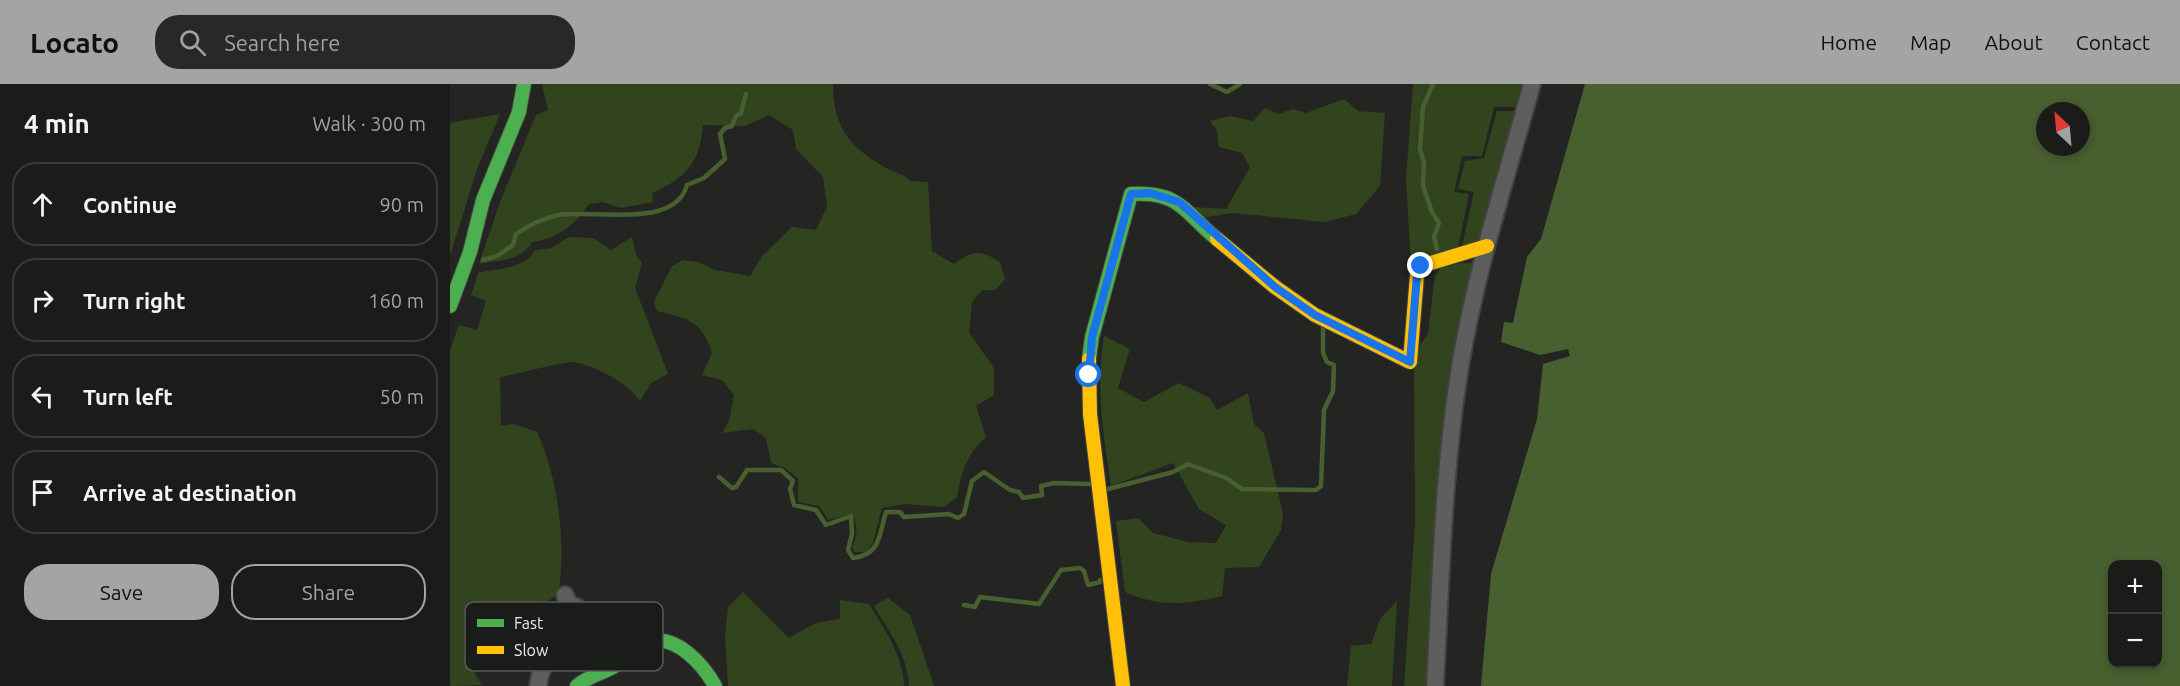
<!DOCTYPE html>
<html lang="en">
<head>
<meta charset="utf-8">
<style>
	:root { --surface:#1b1c1a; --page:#282927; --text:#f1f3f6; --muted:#a0a1a2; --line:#393a39; --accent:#a3a5a3 }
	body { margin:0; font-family:Ubuntu,sans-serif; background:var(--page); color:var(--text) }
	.controls { position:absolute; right:18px; bottom:18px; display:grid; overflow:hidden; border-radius:12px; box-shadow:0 3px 9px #0003 }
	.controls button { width:54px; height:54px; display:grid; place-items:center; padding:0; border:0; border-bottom:2px solid var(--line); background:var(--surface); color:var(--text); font:30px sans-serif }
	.compass { position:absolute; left:1586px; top:18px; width:54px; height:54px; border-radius:50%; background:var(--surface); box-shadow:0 3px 9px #0003; rotate:334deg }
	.stop { position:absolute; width:18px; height:18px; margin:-14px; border:4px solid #1a73e8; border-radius:50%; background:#fff }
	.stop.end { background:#1a73e8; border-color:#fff; box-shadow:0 2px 6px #0008 }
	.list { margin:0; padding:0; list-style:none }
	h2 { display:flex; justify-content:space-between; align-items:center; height:78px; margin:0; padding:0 24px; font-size:26px }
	h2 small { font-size:20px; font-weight:400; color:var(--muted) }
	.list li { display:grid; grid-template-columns:39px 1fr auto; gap:18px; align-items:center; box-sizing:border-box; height:84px; margin:0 12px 12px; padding:0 12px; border:2px solid var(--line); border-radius:24px }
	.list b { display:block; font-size:22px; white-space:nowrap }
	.list em { font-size:20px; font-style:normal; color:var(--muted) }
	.actions { display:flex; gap:12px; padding:18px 24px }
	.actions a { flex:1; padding:14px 0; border:2px solid var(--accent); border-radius:24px; text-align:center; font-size:21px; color:var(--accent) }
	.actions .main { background:var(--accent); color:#111 }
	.icon { flex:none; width:33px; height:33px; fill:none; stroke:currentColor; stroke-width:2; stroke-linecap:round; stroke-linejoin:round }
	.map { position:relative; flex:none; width:1730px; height:602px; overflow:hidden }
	header { display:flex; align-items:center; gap:36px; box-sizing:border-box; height:84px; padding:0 30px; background:var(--accent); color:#111 }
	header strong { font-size:28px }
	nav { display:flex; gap:33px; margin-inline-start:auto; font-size:21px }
	.search { width:420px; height:54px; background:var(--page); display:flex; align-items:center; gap:15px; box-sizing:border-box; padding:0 21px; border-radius:24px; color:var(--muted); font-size:22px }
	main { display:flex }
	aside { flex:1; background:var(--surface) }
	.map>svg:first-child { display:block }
	.green { fill:#31441d }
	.water { fill:#485f30; fill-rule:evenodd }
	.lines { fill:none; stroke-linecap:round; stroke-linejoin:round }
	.stream { stroke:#485f30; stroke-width:4.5 }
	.street-casing { stroke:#414241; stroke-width:20 }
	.fast-casing { stroke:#414241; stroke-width:16 }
	.slow-casing { stroke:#414241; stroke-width:16 }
	.street { stroke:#5d5e5d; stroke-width:16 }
	.fast { stroke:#4caf50; stroke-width:14 }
	.slow { stroke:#ffc107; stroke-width:14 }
	.route { stroke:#1a73e8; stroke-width:8 }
	.key { fill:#1a1c19; stroke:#585a57; stroke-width:1.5 }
	.key-label { font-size:16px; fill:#e8eae8 }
</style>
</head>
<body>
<header>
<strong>Locato</strong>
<div class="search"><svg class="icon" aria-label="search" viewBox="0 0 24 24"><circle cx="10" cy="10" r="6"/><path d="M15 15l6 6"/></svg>Search here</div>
<nav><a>Home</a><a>Map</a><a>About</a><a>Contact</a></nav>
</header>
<main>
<aside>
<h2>4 min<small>Walk · 300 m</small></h2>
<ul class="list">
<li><svg class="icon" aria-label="ahead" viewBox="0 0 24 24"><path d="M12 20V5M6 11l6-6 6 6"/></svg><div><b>Continue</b></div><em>90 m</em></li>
<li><svg class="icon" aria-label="right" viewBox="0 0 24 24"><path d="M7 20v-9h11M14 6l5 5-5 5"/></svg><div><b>Turn right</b></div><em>160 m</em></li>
<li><svg class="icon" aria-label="left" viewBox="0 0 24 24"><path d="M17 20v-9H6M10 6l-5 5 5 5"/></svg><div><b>Turn left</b></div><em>50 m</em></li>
<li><svg class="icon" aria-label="arrive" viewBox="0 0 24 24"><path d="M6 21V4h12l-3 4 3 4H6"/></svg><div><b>Arrive at destination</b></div></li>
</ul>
<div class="actions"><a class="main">Save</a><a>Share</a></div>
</aside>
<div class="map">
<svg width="1730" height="602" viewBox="0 0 1730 602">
	<rect width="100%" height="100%" fill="#242523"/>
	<g class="green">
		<path d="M 92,0 L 383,0 C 383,42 399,63 436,84 C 445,89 453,89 460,97 L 478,98 L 482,167 L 504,180 C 525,166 528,165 550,178 L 555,195 L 546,206 L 532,206 L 522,218 L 519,249 L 544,284 L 544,311 L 526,322 L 536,353 C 517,370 511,388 507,413 L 494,423 L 455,420 L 432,424 L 423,459 L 416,468 L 404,468 L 402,463 C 408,454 408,439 402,430 L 378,436 L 369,422 L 348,418 L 348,394 L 333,383 L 321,379 L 316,354 L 303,345 L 272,349 L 279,337 L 284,311 L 272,296 L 252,291 L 262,269 C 251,236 239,235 207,227 L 204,218 L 222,182 L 233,176 L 248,178 L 265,186 L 300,192 L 312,172 L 342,143 L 366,146 L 377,123 L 373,93 L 346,65 L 343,46 L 319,31 L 295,42 L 253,41 C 250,78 236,94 202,109 L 203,118 L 171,124 L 153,118 L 139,120 C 125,141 107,155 82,158 C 70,178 49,176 29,180 L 50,118 L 86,31 L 98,26 Z"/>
		<path d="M 963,0 L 1072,0 L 1066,23 L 1044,23 L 1032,72 L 1012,72 L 1004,108 L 1019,110 L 1008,164 L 961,181 L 956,95 Z"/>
		<path d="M 894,15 L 908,27 L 935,29 L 930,102 L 906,130 L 875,138 L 782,129 L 751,134 L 742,123 L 776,125 L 800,83 L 792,69 L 769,63 L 767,47 L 760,37 L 780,32 L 803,37 L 815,24 L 828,30 L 843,25 L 856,29 Z"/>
		<path d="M 1047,27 L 1066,27 L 1031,158 L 1012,162 L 1024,108 L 1008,105 L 1015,77 L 1034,74 Z"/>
		<path d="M 50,30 L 27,85 L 0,172 L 0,39 Z"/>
		<path d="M 119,153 L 143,154 L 161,166 L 182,153 L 186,171 L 192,179 L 185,204 L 218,290 L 201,299 L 190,317 C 178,299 145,281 123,278 C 115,277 63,291 50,293 L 51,342 L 64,340 L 87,348 C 108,393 117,461 108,510 L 98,517 L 83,518 L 47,534 L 26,560 L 25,590 L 32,601 L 0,602 L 0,266 L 9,241 L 27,246 L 36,217 L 21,211 L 28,189 C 48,184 74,186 85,166 L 101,164 Z"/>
		<path d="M 1011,179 L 1025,179 L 978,602 L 954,602 L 965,438 L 964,269 L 978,250 L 985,192 L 991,184 Z"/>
		<path d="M 654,252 L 680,265 L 668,304 L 694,318 L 729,299 L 760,314 L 767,326 L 798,309 L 804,340 L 814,349 L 833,430 L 831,446 L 809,483 L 775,484 L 772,512 C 736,521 709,523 675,508 L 666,437 L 688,434 L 703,449 L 738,458 L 766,459 L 776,441 L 749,425 L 723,379 L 661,402 C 654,352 645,303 654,252 Z"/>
		<path d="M 293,508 L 339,554 L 366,539 L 390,535 L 390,516 L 419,520 C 435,546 453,571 454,602 L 278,602 L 275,551 L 278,523 Z"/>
		<path d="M 438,514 L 460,531 L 484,602 L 459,602 C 458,571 439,548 424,522 Z"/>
		<path d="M 947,517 L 942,602 L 897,602 L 901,562 L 921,560 L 930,535 Z"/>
	</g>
	<path class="water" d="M 1135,0 L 1730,0 L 1730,602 L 1031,602 L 1041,490 L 1087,335 L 1093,280 L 1120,272 L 1118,265 L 1090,271 L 1051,258 L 1054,238 L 1063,239 L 1077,173 L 1091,155 ZM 1595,27 L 1631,27 L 1631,63 L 1595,63 ZM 1662,480 L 1708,480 L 1708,580 L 1662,580 Z"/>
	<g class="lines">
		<g class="stream">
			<path d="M 760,0 L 777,8 L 790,0"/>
			<path d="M 983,0 L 973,23 L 970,65 L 974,79 L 973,102 L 982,128 L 989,139 L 984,153 L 987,165"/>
			<path d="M 33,176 L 47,172 L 63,161 L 66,150 C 78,142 93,134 108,131 C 143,125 225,146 237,101 L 254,94 L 275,75 L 270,50 L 275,44 L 282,42 L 286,32 L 291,29 L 296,10"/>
			<path d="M 269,393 L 282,404 L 286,403 L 297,386 L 331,386 L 343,397 L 340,405 L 344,421 L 366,426 L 376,441 L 401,432 L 402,450 L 398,466 L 403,474 C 430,471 429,452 436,428 L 450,428 L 454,433 L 499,430 L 508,434 L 514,430 L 522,397 L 534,388 L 560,406 L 569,408 L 573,414 L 592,411 L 591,402 L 604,399 L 641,400"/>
			<path d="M 658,405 L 723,388 L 738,380 L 776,394 L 792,405 L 866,406 L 871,402 L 874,326 L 883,307 L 884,281 L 877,278 L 873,269 L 873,243"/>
			<path d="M 514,521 L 525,523 L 530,513 L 589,520 L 611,486 L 630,484 L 634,487 L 638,501 L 650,498 L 650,496"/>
		</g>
		<defs>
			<g id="street">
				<path d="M 88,602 C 93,573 99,579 112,558 C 118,546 121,535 128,524 L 119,520 L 115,511"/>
				<path d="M 985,602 C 991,494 993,384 1011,277 C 1027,183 1057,91 1082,0"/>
			</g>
			<g id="fast">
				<path d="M 0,222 L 20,168 L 33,116 L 69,28 L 74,0"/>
				<path d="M 639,275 L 642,253 L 681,110 C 730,107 734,128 767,155"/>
				<path d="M 127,602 C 139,591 155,589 168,580 C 179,573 187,562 199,558 C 226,549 254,582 265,602"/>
			</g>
			<g id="slow">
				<path d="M 767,155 L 825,203 L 865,231 L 960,278 L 967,191 L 971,182 L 1037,162"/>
				<path d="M 639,275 L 640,330 L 673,602"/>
			</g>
		</defs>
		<use href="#street" class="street-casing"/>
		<use href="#fast" class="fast-casing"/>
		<use href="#slow" class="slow-casing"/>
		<use href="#street" class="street"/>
		<use href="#fast" class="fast"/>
		<use href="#slow" class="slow"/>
	</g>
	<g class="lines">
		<path class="route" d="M 639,291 L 642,253 L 681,110 L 700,109 L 729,118 L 825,203 L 865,231 L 960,278 L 967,191 L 971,182"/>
	</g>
	<rect x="15" y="518" width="198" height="69" rx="9" class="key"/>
	<rect x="27" y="535" width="27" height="8" fill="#4caf50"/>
	<rect x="27" y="562" width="27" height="8" fill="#ffc107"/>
	<g class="key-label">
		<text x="64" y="545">Fast</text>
		<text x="64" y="572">Slow</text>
	</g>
</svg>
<div class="controls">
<button>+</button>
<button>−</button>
</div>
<svg class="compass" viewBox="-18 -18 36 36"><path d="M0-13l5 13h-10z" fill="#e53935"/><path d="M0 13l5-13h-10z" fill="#a0a1a2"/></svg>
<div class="stop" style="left:639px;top:291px"></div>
<div class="stop end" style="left:971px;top:182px"></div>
</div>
</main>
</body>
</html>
